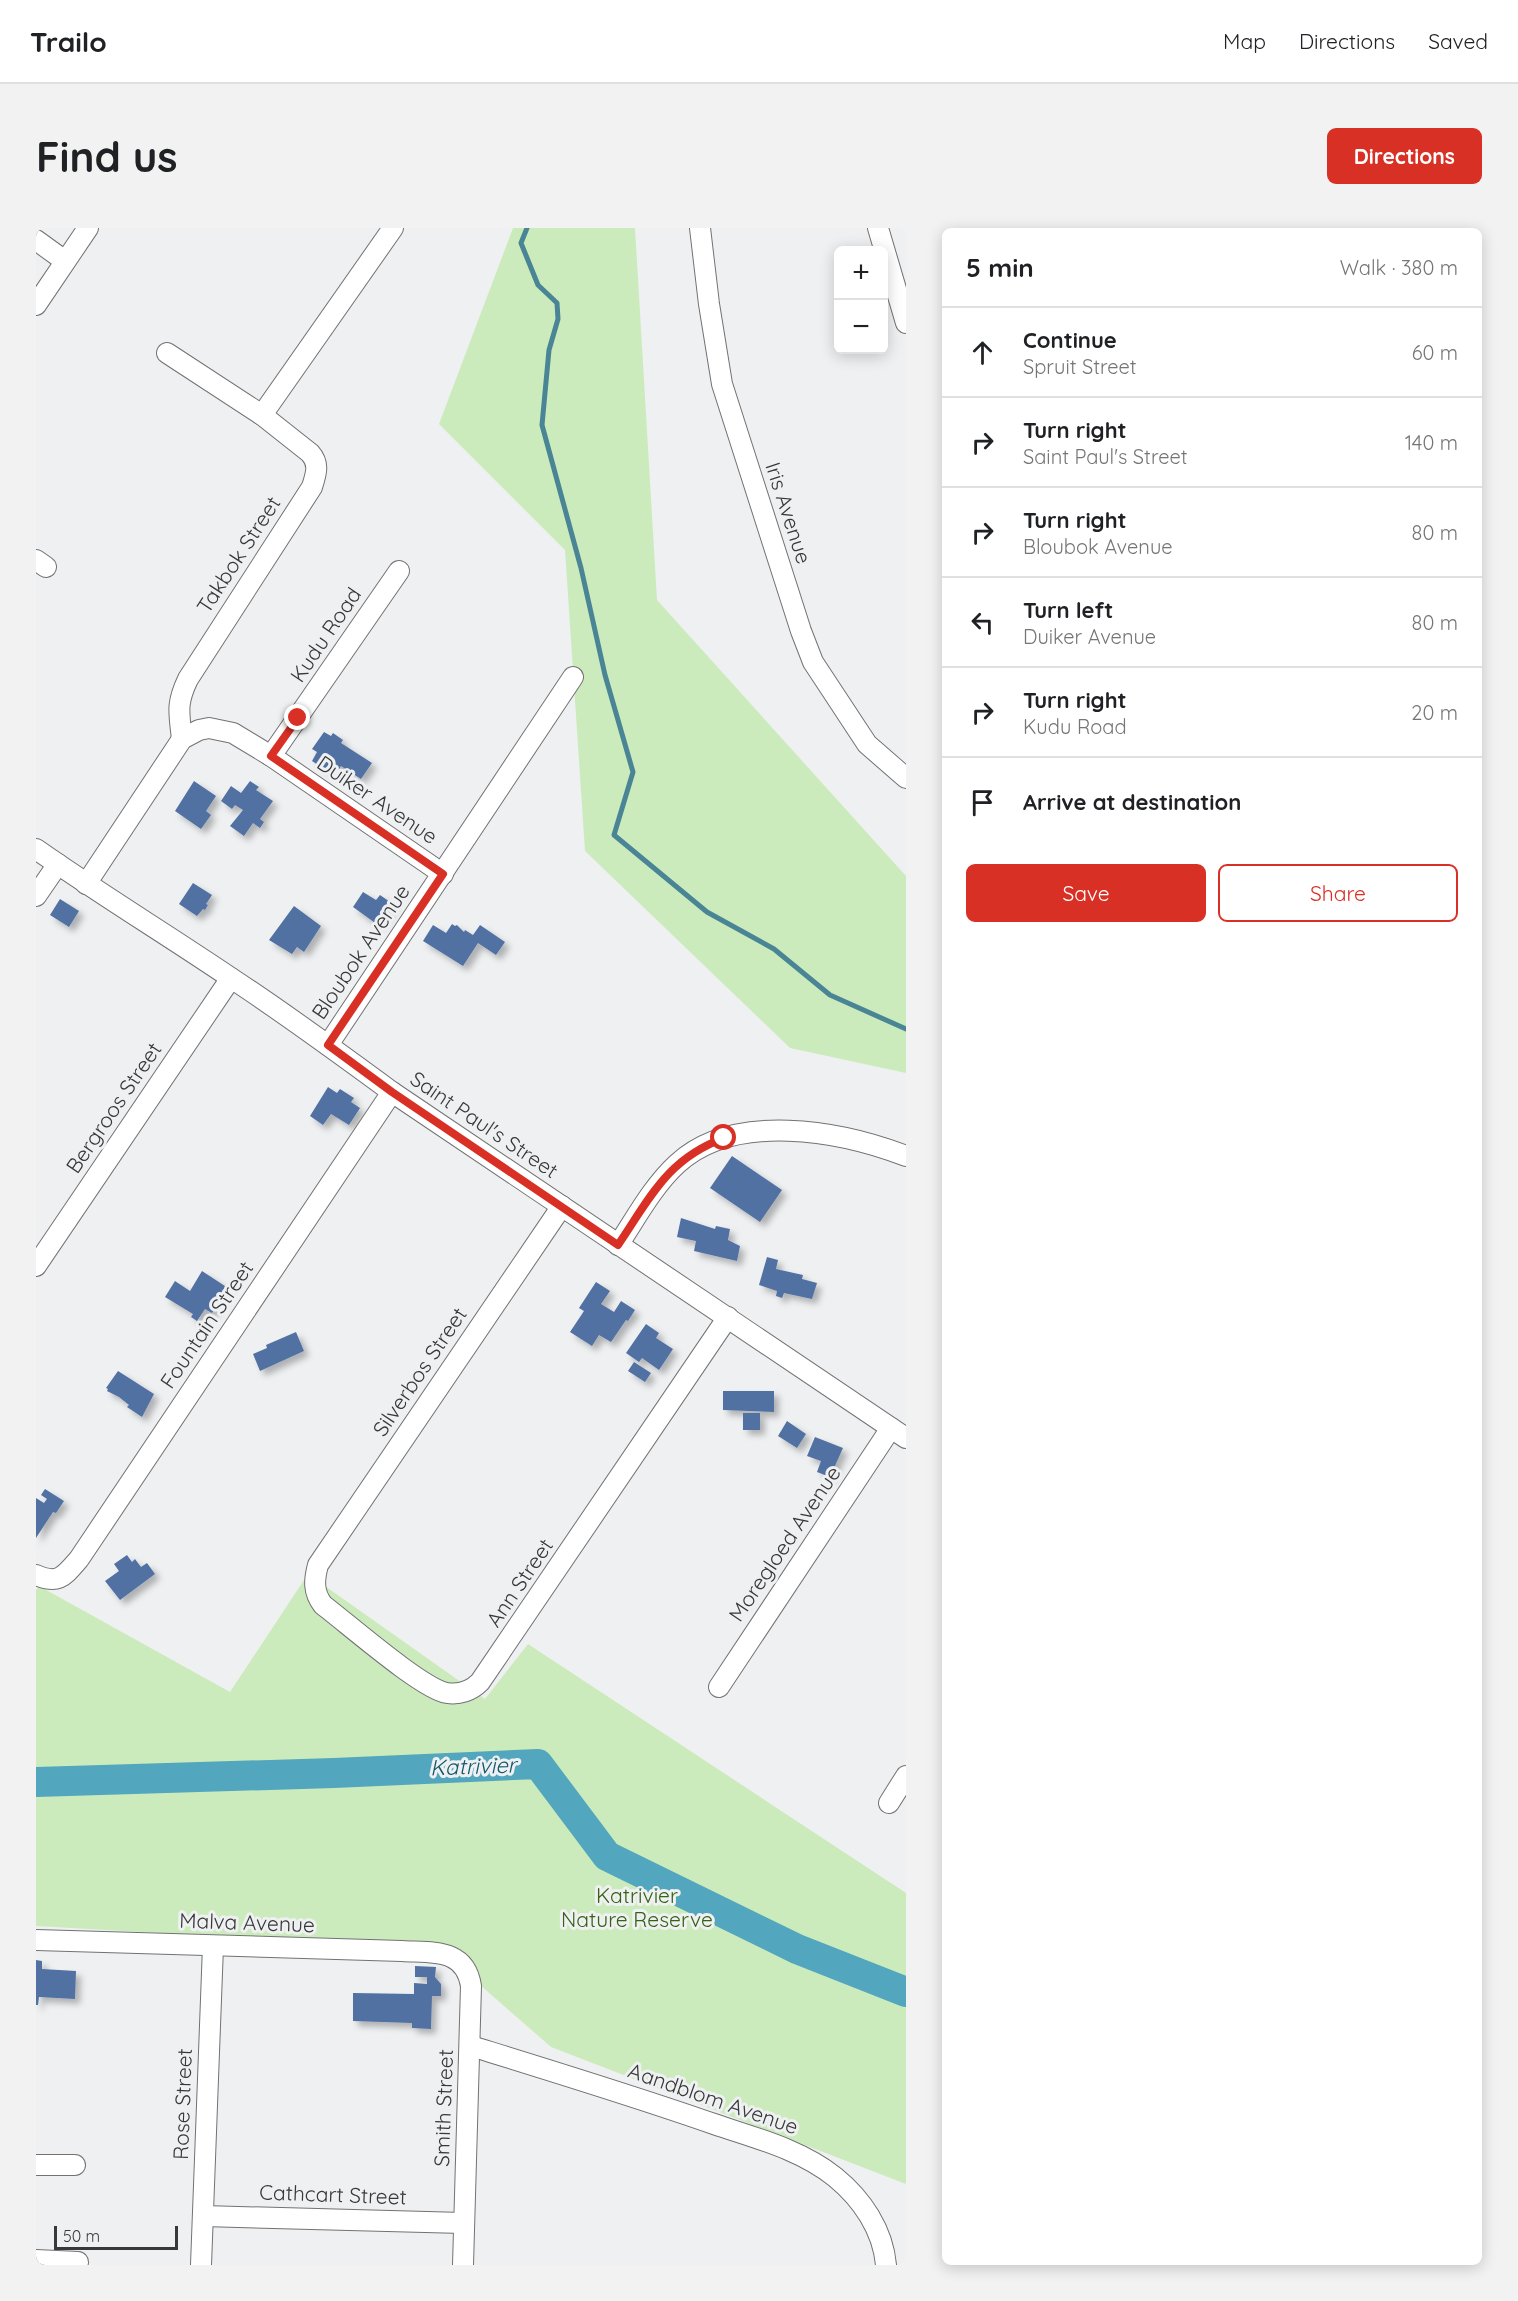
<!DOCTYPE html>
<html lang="en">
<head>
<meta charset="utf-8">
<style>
	:root { --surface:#fff; --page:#f2f2f2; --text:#202124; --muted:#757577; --line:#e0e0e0; --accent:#d93025 }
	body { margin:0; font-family:Quicksand,sans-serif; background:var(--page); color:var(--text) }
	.controls { position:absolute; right:18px; top:18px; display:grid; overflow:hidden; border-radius:9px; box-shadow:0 3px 15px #0003 }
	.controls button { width:54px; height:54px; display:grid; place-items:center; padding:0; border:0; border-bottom:2px solid var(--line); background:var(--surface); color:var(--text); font:30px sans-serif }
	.scale { position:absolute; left:18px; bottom:15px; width:124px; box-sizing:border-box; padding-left:6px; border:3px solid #373838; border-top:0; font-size:16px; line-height:21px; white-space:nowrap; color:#373838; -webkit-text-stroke:4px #eff0f2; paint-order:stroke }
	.stop { position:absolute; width:18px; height:18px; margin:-14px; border:4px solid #d93025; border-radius:50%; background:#fff }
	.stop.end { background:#d93025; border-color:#fff; box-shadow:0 2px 6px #0008 }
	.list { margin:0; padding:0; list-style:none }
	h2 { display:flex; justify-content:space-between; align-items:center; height:78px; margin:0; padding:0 24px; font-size:26px }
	h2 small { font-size:20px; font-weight:400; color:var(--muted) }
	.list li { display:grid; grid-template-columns:39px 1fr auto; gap:18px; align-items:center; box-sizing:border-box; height:90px; padding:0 24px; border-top:2px solid var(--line) }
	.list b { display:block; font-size:22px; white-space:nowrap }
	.list p { margin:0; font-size:20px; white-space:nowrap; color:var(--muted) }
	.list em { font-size:20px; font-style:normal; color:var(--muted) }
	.actions { display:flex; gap:12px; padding:18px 24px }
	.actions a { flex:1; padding:14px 0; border:2px solid var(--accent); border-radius:9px; text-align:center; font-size:21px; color:var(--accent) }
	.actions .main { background:var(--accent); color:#fff }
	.icon { flex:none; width:33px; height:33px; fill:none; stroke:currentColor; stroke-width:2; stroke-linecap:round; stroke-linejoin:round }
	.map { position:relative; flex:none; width:870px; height:2037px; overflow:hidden; border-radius:9px }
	header { display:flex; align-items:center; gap:36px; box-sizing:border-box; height:84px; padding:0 30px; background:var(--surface); border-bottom:2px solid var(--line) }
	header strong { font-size:28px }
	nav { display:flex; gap:33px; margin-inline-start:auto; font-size:21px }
	.intro { display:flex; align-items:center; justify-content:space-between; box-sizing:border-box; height:144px; padding:0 36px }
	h1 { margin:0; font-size:42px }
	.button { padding:15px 27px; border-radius:9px; background:var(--accent); color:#fff; font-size:21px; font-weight:700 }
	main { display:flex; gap:36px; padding:0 36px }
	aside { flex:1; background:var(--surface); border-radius:9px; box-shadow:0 3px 15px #0003 }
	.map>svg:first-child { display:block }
	.green { fill:#ccebbc }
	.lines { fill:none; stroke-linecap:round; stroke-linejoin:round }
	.stream { stroke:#4a8595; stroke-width:5 }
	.river { stroke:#52a6bd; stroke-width:30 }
	.building { fill:#5171a3; filter:url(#shadow) }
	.street-casing { stroke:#727274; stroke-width:22 }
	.street { stroke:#fff; stroke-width:20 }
	.route { stroke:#d93025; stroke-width:8 }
	.labels { text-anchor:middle; stroke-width:6; stroke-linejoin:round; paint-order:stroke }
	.street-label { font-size:21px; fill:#373838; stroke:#eff0f2 }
	.park-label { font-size:21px; fill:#356213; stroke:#eff0f2 }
	.water-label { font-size:22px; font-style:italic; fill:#125869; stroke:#eff0f2 }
</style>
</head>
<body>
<header>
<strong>Trailo</strong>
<nav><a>Map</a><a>Directions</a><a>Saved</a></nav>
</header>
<div class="intro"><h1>Find us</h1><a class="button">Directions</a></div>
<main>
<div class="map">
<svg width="870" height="2037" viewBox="0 0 870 2037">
	<defs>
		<filter id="shadow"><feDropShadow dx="5" dy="5" stdDeviation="3" flood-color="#0004"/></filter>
	</defs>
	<rect width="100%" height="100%" fill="#eff0f2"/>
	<g class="green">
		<path d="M 477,0 L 599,0 L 621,372 L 870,648 L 870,845 L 754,820 L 549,623 L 529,322 L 403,196 Z"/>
		<path d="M 272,1346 L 449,1471 L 492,1416 L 870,1665 L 870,1956 L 515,1819 L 403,1721 L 0,1698 L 0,1362 L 3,1358 L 194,1464 Z"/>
	</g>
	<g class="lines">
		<path class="stream" d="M 491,0 L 485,15 L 502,57 L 521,75 L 522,91 L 513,122 L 506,197 L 545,340 L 569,447 L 597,544 L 578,607 L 671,684 L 738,721 L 794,767 L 870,801"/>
		<path class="river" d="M 0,1554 L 298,1545 L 502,1536 L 571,1628 L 761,1721 L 870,1764"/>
	</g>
	<g class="building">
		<path d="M 288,504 L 295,508 L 297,505 L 307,512 L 305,515 L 336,535 L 325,551 L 305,538 L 303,541 L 295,536 L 291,543 L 276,533 L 281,524 L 276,521 Z"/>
		<path d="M 158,553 L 180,568 L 170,583 L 175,587 L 165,601 L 139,583 Z"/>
		<path d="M 214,553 L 223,559 L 220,562 L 237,573 L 224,591 L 228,594 L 224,600 L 217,595 L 208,608 L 194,598 L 207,582 L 199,577 L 196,581 L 185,573 L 195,558 L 205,565 Z"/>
		<path d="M 157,655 L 176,667 L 170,676 L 172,677 L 169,682 L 167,681 L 161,688 L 143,676 Z"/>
		<path d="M 327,664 L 340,672 L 344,667 L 357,676 L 342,697 L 317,679 Z"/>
		<path d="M 24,671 L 43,683 L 33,699 L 14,687 Z"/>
		<path d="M 258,678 L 285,698 L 268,724 L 261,719 L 256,726 L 233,712 Z"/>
		<path d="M 416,696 L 419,698 L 421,697 L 428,704 L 429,702 L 437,707 L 444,697 L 469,714 L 460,727 L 442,715 L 427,738 L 387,713 L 397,697 L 410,705 Z"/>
		<path d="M 292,859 L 301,865 L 304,861 L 318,870 L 315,874 L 324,880 L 313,897 L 295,886 L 287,897 L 274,888 Z"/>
		<path d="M 696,928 L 746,962 L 724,994 L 674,960 Z"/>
		<path d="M 645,990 L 679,1001 L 680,998 L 694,1001 L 692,1012 L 704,1018 L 701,1033 L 658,1023 L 660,1013 L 641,1009 Z"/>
		<path d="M 731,1029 L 742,1032 L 740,1041 L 767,1047 L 766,1051 L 781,1055 L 776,1071 L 748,1065 L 746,1070 L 740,1068 L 741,1063 L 723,1057 Z"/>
		<path d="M 166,1043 L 192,1060 L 176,1085 L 169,1081 L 161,1093 L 155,1089 L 157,1086 L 129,1069 L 139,1053 L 154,1063 Z"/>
		<path d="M 560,1054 L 574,1063 L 565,1076 L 578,1084 L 585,1073 L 599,1082 L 592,1093 L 590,1092 L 575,1114 L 563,1107 L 556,1118 L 534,1104 L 548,1083 L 543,1080 Z"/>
		<path d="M 610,1096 L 623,1105 L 620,1110 L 637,1121 L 623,1142 L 606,1130 L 603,1134 L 590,1125 Z"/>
		<path d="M 260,1104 L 268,1123 L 224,1143 L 217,1126 L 231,1120 L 230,1117 Z"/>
		<path d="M 598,1134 L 615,1145 L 609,1154 L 592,1143 Z"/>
		<path d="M 82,1143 L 118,1166 L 106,1189 L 91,1179 L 93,1177 L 83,1169 L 71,1163 L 72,1161 L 70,1160 Z"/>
		<path d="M 687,1163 L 738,1163 L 738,1184 L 687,1182 Z"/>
		<rect x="707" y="1185" width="17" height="17"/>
		<path d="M 751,1193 L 770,1206 L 761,1220 L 742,1208 Z"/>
		<path d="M 779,1209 L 807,1220 L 794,1249 L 781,1244 L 785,1233 L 771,1228 Z"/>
		<path d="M 9,1261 L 28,1273 L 20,1285 L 17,1284 L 0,1310 L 0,1270 L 8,1275 L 11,1271 L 5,1267 Z"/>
		<path d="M 91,1327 L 96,1334 L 99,1331 L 105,1339 L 111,1335 L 119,1346 L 84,1372 L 69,1353 L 83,1343 L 78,1336 Z"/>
		<path d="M 0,1732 L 6,1733 L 6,1741 L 40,1743 L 39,1771 L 3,1769 L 2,1777 L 0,1777 Z"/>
		<path d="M 379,1738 L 400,1739 L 399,1749 L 405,1756 L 405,1768 L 396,1768 L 395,1801 L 376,1800 L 376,1795 L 317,1793 L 317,1765 L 378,1766 L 378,1755 L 391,1756 L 391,1749 L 379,1749 Z"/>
	</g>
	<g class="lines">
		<defs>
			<g id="street">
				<path d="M 664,0 L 673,76 L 686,156 L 765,403 L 777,434 L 831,516 L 870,550"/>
				<path d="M 842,0 L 870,95"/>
				<path d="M 0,12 L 29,33"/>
				<path d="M 0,77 L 52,0"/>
				<path d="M 131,125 L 226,187 L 274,225 C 284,236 280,246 276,259 L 152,451 C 140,476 143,484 146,511"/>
				<path d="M 226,187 L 357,0"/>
				<path d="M 0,332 L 10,339"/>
				<path d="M 235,528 L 363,343"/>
				<path d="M 0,621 C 64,666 130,706 195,750 C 250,786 303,825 356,864 L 870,1210"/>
				<path d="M 50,656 L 146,511 L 163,502 L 173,500 L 197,505 L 235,528 L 407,646"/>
				<path d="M 0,668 L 22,636"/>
				<path d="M 292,817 L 537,449"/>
				<path d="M 526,978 L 282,1337 C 278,1352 277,1364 287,1377 C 311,1395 386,1461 411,1465 C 423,1467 435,1463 444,1454 L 692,1089"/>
				<path d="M 582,1017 C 600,990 617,958 641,936 C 698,883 805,903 870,928"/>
				<path d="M 0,1038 L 195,750"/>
				<path d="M 0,1347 C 23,1357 28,1348 43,1331 L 356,864"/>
				<path d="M 683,1459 L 855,1200"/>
				<path d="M 853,1575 L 870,1548"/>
				<path d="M 0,1712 L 366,1723 C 397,1725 429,1720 435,1758 L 427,2037"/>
				<path d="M 435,1818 C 516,1843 598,1868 678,1896 C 719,1910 764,1921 799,1949 C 826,1971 847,2002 850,2037"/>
				<path d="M 0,1937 L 39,1937"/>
				<path d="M 167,1988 L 427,1995"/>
				<path d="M 0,2032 L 42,2034"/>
				<path d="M 165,2037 L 177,1718"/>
			</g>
		</defs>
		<use href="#street" class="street-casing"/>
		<use href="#street" class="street"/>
	</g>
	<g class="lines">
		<path class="route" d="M 262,490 L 235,528 L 407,646 L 292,817 L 356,864 L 582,1017 C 614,970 631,931 688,910"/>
	</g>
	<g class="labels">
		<g class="street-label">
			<text transform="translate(752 285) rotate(72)" y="7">Iris Avenue</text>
			<text transform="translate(203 327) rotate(-57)" y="7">Takbok Street</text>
			<text transform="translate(290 407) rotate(-56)" y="7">Kudu Road</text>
			<text transform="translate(341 572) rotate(34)" y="7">Duiker Avenue</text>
			<text transform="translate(325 724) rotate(-56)" y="7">Bloubok Avenue</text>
			<text transform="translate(78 880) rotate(-56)" y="7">Bergroos Street</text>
			<text transform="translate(448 897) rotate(34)" y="7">Saint Paul's Street</text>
			<text transform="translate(171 1097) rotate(-56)" y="7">Fountain Street</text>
			<text transform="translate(384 1144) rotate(-56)" y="7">Silverbos Street</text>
			<text transform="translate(749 1316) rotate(-56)" y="7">Moregloed Avenue</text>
			<text transform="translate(484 1355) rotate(-56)" y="7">Ann Street</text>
			<text transform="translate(211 1695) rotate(2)" y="7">Malva Avenue</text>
			<text transform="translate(677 1871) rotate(19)" y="7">Aandblom Avenue</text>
			<text transform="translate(147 1876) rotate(-88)" y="7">Rose Street</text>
			<text transform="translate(408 1880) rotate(-88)" y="7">Smith Street</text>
			<text transform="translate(297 1967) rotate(2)" y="7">Cathcart Street</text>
		</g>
		<g class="park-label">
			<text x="601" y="1675">Katrivier<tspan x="601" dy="24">Nature Reserve</tspan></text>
		</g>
		<g class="water-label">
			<text transform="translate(437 1538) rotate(-2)" y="8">Katrivier</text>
		</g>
	</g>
</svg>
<div class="controls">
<button>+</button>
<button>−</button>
</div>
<div class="scale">50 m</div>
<div class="stop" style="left:688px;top:910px"></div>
<div class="stop end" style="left:262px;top:490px"></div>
</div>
<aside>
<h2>5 min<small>Walk · 380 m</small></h2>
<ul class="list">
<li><svg class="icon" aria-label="ahead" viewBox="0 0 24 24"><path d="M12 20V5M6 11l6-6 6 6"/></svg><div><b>Continue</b><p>Spruit Street</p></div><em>60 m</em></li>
<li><svg class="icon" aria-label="right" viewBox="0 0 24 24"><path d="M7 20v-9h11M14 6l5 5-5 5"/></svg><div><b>Turn right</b><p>Saint Paul's Street</p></div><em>140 m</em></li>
<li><svg class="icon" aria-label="right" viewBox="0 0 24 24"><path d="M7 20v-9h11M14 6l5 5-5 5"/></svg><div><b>Turn right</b><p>Bloubok Avenue</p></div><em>80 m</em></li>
<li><svg class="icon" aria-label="left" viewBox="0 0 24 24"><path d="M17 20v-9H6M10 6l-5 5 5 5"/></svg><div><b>Turn left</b><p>Duiker Avenue</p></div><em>80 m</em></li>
<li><svg class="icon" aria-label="right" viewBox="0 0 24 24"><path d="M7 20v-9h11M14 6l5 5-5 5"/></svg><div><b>Turn right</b><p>Kudu Road</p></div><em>20 m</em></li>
<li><svg class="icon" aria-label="arrive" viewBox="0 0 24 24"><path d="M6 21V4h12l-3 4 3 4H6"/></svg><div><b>Arrive at destination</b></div></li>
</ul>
<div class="actions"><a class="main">Save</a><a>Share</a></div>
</aside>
</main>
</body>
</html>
